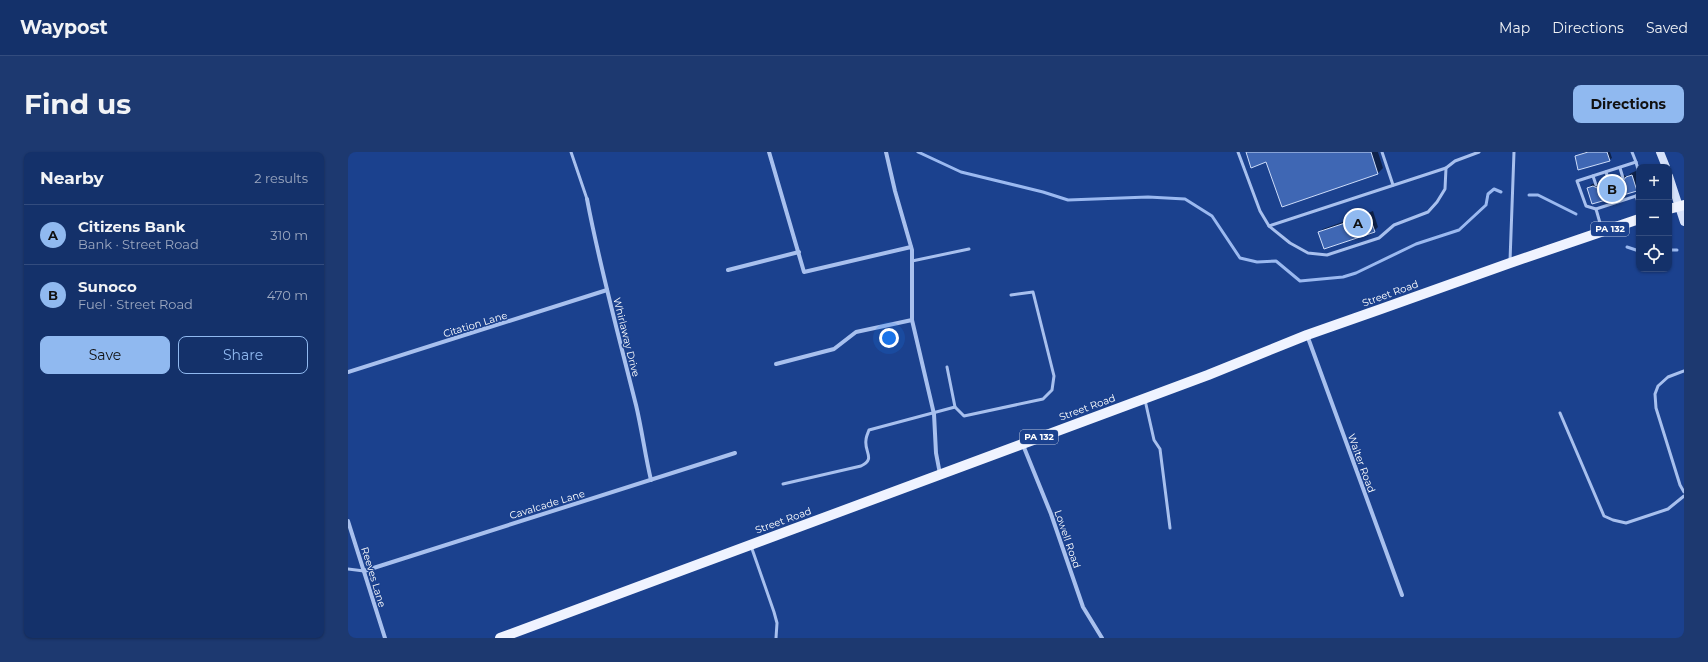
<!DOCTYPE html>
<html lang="en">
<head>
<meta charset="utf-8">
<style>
	:root { --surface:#14316a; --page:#1d3970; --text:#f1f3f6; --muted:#9da9c1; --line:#334c7e; --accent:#90b9f0 }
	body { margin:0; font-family:Montserrat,sans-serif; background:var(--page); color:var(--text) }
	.controls { position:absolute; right:12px; top:12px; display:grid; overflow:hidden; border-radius:8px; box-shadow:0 1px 3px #0004 }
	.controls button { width:36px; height:36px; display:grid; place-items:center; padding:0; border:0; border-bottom:1px solid var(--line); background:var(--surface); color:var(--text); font:20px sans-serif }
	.you { position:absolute; left:541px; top:186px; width:14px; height:14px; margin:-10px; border:3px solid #fff; border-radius:50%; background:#1a73e8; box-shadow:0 0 0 6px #1a73e833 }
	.badge { display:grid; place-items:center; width:26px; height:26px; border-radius:50%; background:var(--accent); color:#111; font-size:13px; font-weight:700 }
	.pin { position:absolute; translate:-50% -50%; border:2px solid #fff; box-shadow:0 1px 4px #0006 }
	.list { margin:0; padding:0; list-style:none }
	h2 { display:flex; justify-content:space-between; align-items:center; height:52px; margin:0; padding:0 16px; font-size:17px }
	h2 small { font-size:13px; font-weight:400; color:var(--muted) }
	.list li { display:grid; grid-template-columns:26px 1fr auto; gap:12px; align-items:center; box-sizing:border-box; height:60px; padding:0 16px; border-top:1px solid var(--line) }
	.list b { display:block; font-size:15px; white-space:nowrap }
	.list p { margin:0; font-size:13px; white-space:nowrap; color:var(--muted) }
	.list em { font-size:13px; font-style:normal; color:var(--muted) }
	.actions { display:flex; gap:8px; padding:12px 16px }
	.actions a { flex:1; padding:9px 0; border:1px solid var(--accent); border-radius:8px; text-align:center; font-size:14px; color:var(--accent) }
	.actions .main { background:var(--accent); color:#111 }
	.icon { flex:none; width:22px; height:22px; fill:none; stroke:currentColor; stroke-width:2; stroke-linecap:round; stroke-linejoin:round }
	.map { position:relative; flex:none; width:1336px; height:486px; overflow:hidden; border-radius:8px }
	header { display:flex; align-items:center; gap:24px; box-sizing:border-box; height:56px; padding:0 20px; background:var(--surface); border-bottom:1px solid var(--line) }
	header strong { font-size:19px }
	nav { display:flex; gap:22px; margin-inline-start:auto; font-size:14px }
	.intro { display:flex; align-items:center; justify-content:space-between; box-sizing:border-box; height:96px; padding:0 24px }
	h1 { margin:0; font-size:28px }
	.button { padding:10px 18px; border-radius:8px; background:var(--accent); color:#111; font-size:14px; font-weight:700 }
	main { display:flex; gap:24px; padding:0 24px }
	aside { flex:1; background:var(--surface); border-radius:8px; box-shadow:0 1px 3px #0004 }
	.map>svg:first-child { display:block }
	.shadow { fill:#0007 }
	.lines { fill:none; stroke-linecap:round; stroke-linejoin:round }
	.stream { stroke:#9bb9f0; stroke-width:3 }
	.building { fill:#3f67b4; stroke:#ceddfa }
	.lane { stroke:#a8c0ee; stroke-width:3 }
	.street { stroke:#a8c0ee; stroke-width:4 }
	.secondary { stroke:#d5e1fa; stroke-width:8 }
	.primary { stroke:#eff3ff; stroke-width:10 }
	.labels { text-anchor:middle; stroke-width:3; stroke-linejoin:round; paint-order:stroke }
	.shield { fill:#1b418e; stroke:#bbc6dd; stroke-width:1 }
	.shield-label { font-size:9px; font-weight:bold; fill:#fff }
	.street-label { font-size:10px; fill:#fff; stroke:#1b418e }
</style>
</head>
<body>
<header>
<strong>Waypost</strong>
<nav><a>Map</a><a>Directions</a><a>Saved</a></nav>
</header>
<div class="intro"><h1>Find us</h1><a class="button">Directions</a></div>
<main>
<aside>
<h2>Nearby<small>2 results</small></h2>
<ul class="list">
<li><span class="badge">A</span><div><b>Citizens Bank</b><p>Bank · Street Road</p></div><em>310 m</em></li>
<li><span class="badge">B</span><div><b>Sunoco</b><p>Fuel · Street Road</p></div><em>470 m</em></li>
</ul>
<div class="actions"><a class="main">Save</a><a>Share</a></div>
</aside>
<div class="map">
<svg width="1336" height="486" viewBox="0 0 1336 486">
	<rect width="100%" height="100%" fill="#1b418e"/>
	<g class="shadow">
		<path d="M 899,0 L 1030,0 L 1035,16 L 1030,21 L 935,54 L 919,9 Z"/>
		<path d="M 1237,0 L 1262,0 L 1264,6 L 1261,8 L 1228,4 Z"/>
		<path d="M 1288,19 L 1291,29 L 1291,35 L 1288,38 L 1240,36 L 1244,32 L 1250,31 L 1253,32 L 1256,29 L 1262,27 L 1265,29 L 1269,25 L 1276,23 L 1279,25 L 1283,21 Z"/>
		<path d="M 1025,59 L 1030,75 L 1026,79 L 971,81 L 975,77 Z"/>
	</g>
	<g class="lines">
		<g class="stream">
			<path d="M 570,0 L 613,20 L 695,40 L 720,48 L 800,45 L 837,47 L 864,64 L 892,106 L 909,110 L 928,109 L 952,129 L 995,125 L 1008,121 L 1068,92 L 1111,78 L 1138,53 L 1140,42 L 1146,37 L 1153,40"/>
			<path d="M 1181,43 L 1190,43 L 1228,62"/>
			<path d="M 1279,95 L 1291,99"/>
			<path d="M 1321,98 L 1329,98"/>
		</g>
	</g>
	<g class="building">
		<path d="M 898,0 L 1023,0 L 1030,22 L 934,55 L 918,10 L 903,16 Z"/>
		<path d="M 1240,0 L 1259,0 L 1262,9 L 1230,18 L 1227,4 Z"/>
		<path d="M 1284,23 L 1289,39 L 1244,52 L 1239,36 L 1245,34 L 1249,36 L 1251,33 L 1258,31 L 1261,33 L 1264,29 L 1272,26 L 1275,29 L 1278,25 Z"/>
		<path d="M 1021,63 L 1027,80 L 976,97 L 970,80 Z"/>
	</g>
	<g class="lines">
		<g class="lane">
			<path d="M 223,0 L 239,47"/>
			<path d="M 890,0 L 912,59 L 921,74 L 1098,16 L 1107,9 L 1131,0"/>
			<path d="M 1034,0 L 1045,33"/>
			<path d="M 1284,0 L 1288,10"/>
			<path d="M 1272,16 L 1275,26"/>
			<path d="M 1258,20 L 1261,30"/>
			<path d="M 1245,24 L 1248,33"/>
			<path d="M 1288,44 L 1291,53"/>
			<path d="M 1248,57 L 1238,54 L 1229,29 L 1288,10 L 1291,21"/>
			<path d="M 921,74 L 942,91 L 960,101 L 979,103 L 1031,86 L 1046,73 L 1080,60 L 1089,50 L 1097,37 L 1098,16"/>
			<path d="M 1254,78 L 1248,57 L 1288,44 L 1291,41"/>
			<path d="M 564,109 L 621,97"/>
			<path d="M 1162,109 L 1166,0"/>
			<path d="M 599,215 L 607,255"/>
			<path d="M 1336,219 L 1320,225 L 1310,234 L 1307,242 L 1308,256 L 1332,333 L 1336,340"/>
			<path d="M 797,248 L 806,288 L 812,297 L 822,376"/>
			<path d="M 1212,261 L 1256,364 L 1265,368 L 1278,371 L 1320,357 L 1336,344"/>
			<path d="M 435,332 L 513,314 C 528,307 516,300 518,288 C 518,285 520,281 521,278 L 607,255 L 616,264 L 695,247 L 704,238 L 706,224 L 685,140 L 663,143"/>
			<path d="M 403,394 L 426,460 L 429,471 L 428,486"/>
			<path d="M 0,417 L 16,419"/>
		</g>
		<g class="street">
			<path d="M 421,0 L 456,120 L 563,95"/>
			<path d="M 538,0 L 547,39 L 564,98 L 564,168 L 586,262 L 588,301 L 592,322"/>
			<path d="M 239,47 C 252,116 271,185 288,253 C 294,278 297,303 303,328"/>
			<path d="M 380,118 L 451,100"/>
			<path d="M 959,183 L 1054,443"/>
			<path d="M 428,212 L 486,197 L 508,180 L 564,168"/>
			<path d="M 0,220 L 259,138"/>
			<path d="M 675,293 L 703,362 L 735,455 L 754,486"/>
			<path d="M 0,369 L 37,486"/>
			<path d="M 16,419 L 387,301"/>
		</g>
		<g class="secondary">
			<path d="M 1312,0 L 1318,15"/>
			<path d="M 1321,24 L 1336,70"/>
		</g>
		<g class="primary">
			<path d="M 1321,57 L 1336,53"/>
			<path d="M 152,486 L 860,223 L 959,183 L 1033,157 L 1162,111 L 1291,67"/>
		</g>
	</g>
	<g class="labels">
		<g class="shield">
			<rect x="1243" y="70" width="38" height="14" rx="3"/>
			<rect x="672" y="278" width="38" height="14" rx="3"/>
		</g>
		<g class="shield-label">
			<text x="1262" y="80">PA 132</text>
			<text x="691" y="288">PA 132</text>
		</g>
		<g class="street-label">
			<text transform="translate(1042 141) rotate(-20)" y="4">Street Road</text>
			<text transform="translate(127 172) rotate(-17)" y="4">Citation Lane</text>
			<text transform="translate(279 185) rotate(76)" y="4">Whirlaway Drive</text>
			<text transform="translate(739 255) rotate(-20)" y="4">Street Road</text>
			<text transform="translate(1014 311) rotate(70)" y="4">Walter Road</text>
			<text transform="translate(199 352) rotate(-17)" y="4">Cavalcade Lane</text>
			<text transform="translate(435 368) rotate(-20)" y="4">Street Road</text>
			<text transform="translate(720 387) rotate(71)" y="4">Lowell Road</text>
			<text transform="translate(26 425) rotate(73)" y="4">Reeves Lane</text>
		</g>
	</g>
</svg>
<div class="controls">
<button>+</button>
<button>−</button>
<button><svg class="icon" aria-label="locate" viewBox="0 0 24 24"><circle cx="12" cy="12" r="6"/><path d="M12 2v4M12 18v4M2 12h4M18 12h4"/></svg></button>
</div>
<div class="you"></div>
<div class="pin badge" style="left:1010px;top:71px">A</div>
<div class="pin badge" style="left:1264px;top:37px">B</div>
</div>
</main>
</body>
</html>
